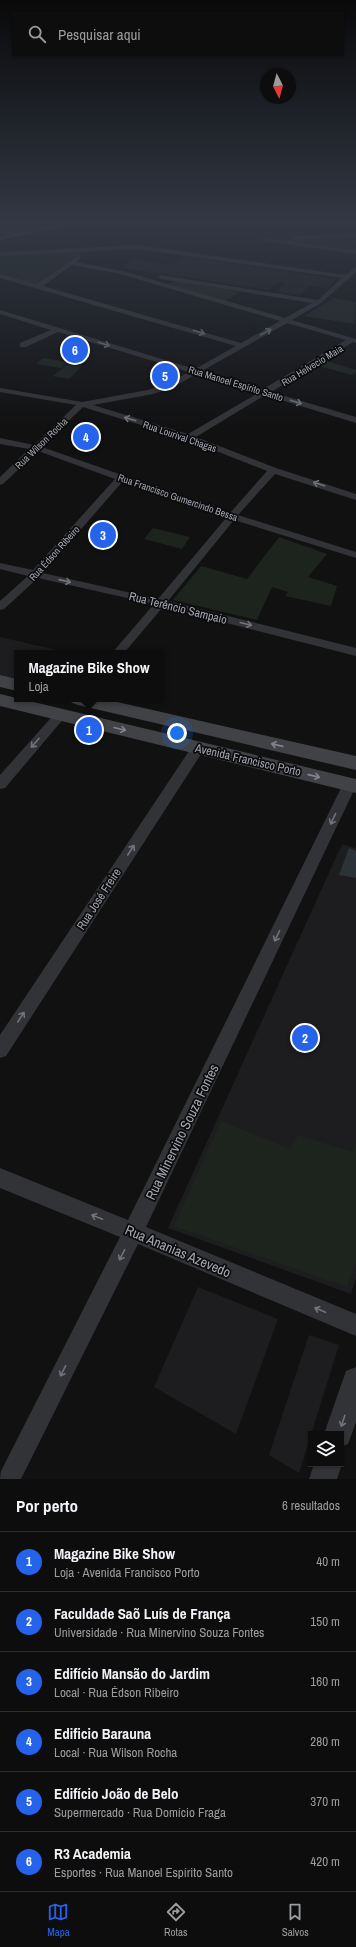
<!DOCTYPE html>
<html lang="pt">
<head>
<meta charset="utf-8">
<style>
	:root { --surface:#0d0d0e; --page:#161617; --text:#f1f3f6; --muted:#9a9c9e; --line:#2d2d2e; --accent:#2563eb }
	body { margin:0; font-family:"Archivo Narrow",sans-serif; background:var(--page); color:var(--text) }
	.controls { position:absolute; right:12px; bottom:12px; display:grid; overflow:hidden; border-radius:0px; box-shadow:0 1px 3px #0004 }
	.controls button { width:36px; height:36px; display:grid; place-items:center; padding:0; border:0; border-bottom:1px solid var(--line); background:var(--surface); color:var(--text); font:20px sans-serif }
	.compass { position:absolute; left:260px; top:68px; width:36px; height:36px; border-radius:50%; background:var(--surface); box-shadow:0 1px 3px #0004; rotate:174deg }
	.you { position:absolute; left:177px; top:733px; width:14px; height:14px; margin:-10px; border:3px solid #fff; border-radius:50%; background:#1a73e8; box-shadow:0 0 0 6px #1a73e833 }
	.badge { display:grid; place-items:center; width:26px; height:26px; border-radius:50%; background:var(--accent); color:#fff; font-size:13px; font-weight:700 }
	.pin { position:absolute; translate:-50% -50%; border:2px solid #fff; box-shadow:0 1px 4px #0006 }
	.popup { position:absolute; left:14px; top:650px; width:150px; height:52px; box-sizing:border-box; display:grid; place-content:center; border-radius:0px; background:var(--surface); filter:drop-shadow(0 1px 3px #0005); font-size:13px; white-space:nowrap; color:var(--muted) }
	.popup b { font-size:15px; color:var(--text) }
	.popup::after { content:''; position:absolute; left:50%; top:100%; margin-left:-8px; border:8px solid transparent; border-top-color:var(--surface) }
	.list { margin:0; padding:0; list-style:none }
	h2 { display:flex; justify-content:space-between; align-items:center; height:52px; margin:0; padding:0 16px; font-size:17px }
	h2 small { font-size:13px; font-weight:400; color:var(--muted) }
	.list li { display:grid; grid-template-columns:26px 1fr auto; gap:12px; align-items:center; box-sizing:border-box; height:60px; padding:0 16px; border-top:1px solid var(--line) }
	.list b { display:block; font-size:15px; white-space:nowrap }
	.list p { margin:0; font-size:13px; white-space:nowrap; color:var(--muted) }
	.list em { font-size:13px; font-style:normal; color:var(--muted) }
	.icon { flex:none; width:22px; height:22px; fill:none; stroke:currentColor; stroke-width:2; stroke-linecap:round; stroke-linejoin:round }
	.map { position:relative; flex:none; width:356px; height:1479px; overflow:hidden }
	.search { position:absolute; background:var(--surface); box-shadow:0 1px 3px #0004; left:12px; right:12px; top:12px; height:44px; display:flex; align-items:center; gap:10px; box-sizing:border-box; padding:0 14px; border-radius:0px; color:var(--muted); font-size:15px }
	.sheet { height:412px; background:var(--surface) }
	nav { display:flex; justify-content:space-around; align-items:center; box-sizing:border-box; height:56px; border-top:1px solid var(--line); background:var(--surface); font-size:11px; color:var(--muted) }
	nav a { display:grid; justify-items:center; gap:2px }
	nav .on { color:var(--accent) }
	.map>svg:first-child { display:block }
	.built { fill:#1d1d1f }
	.green { fill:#1d241e }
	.water { fill:#2b3339 }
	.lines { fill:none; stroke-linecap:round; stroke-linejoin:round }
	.canal { fill:#2b3339; fill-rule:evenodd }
	.minor { fill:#323337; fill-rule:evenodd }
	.tertiary { fill:#323337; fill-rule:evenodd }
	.secondary { fill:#404246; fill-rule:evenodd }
	.oneway { stroke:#70737b }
	.oneway2 { stroke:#80848c }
	.labels { text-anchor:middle; stroke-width:3.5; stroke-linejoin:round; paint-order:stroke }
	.far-street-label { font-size:10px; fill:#a3a7b2; stroke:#0c0c0d }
	.street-label { font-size:12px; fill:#a3a7b2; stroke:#0c0c0d }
	.near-street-label { font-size:14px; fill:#a3a7b2; stroke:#0c0c0d }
</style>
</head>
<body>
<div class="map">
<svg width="356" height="1479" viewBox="0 0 356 1479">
	<rect width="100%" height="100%" fill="#111112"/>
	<g class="built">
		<path d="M 183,256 L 336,279 L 327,289 L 309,286 L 300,295 L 277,292 L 286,283 L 279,281 L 269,290 L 122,268 L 134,259 L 171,265 Z"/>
		<path d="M 0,637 L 70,653 L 17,653 L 17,679 L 0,675 Z"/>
		<path d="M 342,844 L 356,848 L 356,1278 L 351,1294 L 168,1228 Z"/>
		<path d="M 198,1287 L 278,1319 L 236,1434 L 154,1387 Z"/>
		<path d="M 309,1335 L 339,1345 L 299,1473 L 269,1455 Z"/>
	</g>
	<g class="green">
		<path d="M 356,236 L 356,251 L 292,243 L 296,239 Z"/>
		<path d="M 86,250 L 33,285 L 0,275 L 0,255 Z"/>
		<path d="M 177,281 L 240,292 L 225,301 L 167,284 Z"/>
		<path d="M 334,298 L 356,302 L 355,324 L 304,316 Z"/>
		<path d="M 43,358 L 68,362 L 61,368 L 36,364 Z"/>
		<path d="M 327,361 L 356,370 L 356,372 L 352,375 L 319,366 Z"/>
		<path d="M 67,364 L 82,366 L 69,379 L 53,376 Z"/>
		<path d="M 153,528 L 190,537 L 182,549 L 144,539 Z"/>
		<path d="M 279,537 L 327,554 L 308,577 L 337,586 L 331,606 L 285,596 L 288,592 L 272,587 L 257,620 L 173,600 L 201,566 L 247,579 Z"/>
		<path d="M 221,1121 L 290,1149 L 298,1135 L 353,1152 L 356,1146 L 356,1261 L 347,1287 L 174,1226 Z"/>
	</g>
	<path class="water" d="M 349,848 L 356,851 L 356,878 L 339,875 Z"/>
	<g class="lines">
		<path class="canal" d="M 56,220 L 72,220 L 0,235 L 0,231 Z"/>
		<g class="minor">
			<path d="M 36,220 L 42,220 L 43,222 L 38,223 Z"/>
			<path d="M 242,220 L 236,223 L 233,221 L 234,220 Z"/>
			<path d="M 356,233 L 356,237 L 293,240 L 290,238 L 293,236 Z"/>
			<path d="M 264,238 L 283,241 L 286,239 L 299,243 L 356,250 L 356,254 L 262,241 L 261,240 Z"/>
			<path d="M 138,245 L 346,275 L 356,267 L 356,272 L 321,303 L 292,320 L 356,339 L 356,343 L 353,342 L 271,392 L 356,417 L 356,423 L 265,395 L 196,437 L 276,468 L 356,494 L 356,500 L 275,474 L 238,515 L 356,552 L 356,558 L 234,520 L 168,601 L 356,648 L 356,656 L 163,607 L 124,653 L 112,653 L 154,604 L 38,578 L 4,609 L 0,610 L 0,601 L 28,576 L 0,569 L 0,563 L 33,570 L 115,479 L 38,451 L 3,484 L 0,485 L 0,477 L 29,449 L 0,444 L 0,438 L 34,445 L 76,405 L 0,392 L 0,388 L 82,402 L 148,390 L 168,383 L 189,372 L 58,332 L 26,347 L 20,347 L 20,343 L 51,330 L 0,314 L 0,310 L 195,369 L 236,346 L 0,278 L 0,274 L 36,284 L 78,256 L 81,258 L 76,262 L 123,271 L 285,318 L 312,303 L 161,279 L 158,277 L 161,275 L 318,300 L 342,278 L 138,249 L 0,256 L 0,252 ZM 72,265 L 120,274 L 280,321 L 241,343 L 43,286 ZM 287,323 L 346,340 L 263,389 L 202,371 ZM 196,374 L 258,393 L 188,434 L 93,405 L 153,394 L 174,387 ZM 83,407 L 186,439 L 267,471 L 230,513 L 42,447 ZM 123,481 L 226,518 L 158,599 L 43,573 Z"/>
			<path d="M 61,710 L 65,711 L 67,714 L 65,717 L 5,788 L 0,789 L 0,775 L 57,711 Z"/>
			<path d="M 198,743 L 203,745 L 205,748 L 203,751 L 6,1056 L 0,1058 L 0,1035 L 193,745 Z"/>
			<path d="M 350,779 L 355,780 L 356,786 L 146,1227 L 356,1314 L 356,1336 L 138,1244 L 21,1479 L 0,1479 L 1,1471 L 120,1237 L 0,1188 L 0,1168 L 128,1220 L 343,784 L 345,780 Z"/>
		</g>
		<g class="tertiary">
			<path d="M 356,1367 L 356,1422 L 348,1444 L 341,1447 L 341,1434 L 324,1434 L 346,1371 Z"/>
			<path d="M 341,1461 L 342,1464 L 337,1479 L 309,1479 L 314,1464 L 341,1464 Z"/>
		</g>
		<g class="secondary">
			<path d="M 76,220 L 94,220 L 0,240 L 0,236 Z"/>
			<path d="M 0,675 L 17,679 L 17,691 L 0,687 Z"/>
			<path d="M 0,694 L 356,779 L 356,793 L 0,706 Z"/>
			<path d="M 69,699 L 104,699 L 356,756 L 356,770 L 78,705 L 72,703 Z"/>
		</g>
	</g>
	<defs><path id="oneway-shaft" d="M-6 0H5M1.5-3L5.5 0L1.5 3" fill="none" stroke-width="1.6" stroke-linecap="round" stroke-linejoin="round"/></defs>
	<g class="oneway">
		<use href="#oneway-shaft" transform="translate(199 332) rotate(16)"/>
		<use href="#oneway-shaft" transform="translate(266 332) rotate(-29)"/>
		<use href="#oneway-shaft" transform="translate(104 344) rotate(17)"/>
		<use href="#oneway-shaft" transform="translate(296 402) rotate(17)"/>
		<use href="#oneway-shaft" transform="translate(130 419) rotate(-163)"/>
		<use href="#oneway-shaft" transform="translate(319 484) rotate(-162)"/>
		<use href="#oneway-shaft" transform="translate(65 581) rotate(13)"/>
		<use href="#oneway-shaft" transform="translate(246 624) rotate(14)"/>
		<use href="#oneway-shaft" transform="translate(35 743) rotate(131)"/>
		<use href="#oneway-shaft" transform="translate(333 819) rotate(116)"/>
		<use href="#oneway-shaft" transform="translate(131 850) rotate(-57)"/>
		<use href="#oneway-shaft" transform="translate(277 936) rotate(116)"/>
		<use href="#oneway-shaft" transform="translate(21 1017) rotate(-57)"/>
		<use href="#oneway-shaft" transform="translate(97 1217) rotate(-158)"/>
		<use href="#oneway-shaft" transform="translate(122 1255) rotate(117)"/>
		<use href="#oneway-shaft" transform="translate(320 1310) rotate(-157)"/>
		<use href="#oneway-shaft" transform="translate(63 1371) rotate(117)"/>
		<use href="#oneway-shaft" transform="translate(343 1421) rotate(108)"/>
	</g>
	<g class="oneway2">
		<use href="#oneway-shaft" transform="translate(120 729) rotate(14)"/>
		<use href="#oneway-shaft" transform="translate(277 745) rotate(-167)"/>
		<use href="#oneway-shaft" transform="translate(314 776) rotate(13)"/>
	</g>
	<linearGradient id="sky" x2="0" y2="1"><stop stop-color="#09090a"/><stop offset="0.52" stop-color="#323844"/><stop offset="1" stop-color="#323844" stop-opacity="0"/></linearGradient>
	<rect width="356" height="427" fill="url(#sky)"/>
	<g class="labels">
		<g class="far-street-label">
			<text transform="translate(312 365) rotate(-31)" y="4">Rua Helvecio Maia</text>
			<text transform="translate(236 383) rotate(17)" y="4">Rua Manoel Espírito Santo</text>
			<text transform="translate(180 436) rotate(19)" y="4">Rua Lourival Chagas</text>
			<text transform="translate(41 443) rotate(-44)" y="4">Rua Wilson Rocha</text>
			<text transform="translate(178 497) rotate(19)" y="4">Rua Francisco Gumercindo Bessa</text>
			<text transform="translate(54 553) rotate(-48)" y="4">Rua Édson Ribeiro</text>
		</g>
		<g class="street-label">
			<text transform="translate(178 608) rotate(14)" y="4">Rua Terêncio Sampaio</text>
			<text transform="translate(248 760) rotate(13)" y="4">Avenida Francisco Porto</text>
			<text transform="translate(99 899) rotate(-57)" y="4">Rua José Freire</text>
		</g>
		<g class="near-street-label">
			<text transform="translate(182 1132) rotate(-64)" y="5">Rua Minervino Souza Fontes</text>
			<text transform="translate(178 1251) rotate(23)" y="5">Rua Ananias Azevedo</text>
		</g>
	</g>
</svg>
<div class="controls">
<button><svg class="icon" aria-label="layers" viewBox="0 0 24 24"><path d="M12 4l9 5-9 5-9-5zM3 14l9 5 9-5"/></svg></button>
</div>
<svg class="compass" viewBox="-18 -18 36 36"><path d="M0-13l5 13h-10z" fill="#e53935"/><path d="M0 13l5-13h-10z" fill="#9a9c9e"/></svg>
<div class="you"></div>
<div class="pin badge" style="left:89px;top:730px">1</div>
<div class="popup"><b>Magazine Bike Show</b>Loja</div>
<div class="pin badge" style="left:305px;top:1038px">2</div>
<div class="pin badge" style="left:103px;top:535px">3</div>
<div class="pin badge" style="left:86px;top:437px">4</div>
<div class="pin badge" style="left:165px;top:376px">5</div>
<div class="pin badge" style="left:75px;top:350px">6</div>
<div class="search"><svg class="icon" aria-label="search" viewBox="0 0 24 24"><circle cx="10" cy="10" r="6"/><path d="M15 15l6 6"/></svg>Pesquisar aqui</div>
</div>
<section class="sheet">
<h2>Por perto<small>6 resultados</small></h2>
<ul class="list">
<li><span class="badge">1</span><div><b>Magazine Bike Show</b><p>Loja · Avenida Francisco Porto</p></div><em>40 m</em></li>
<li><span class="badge">2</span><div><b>Faculdade Saõ Luís de França</b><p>Universidade · Rua Minervino Souza Fontes</p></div><em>150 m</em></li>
<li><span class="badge">3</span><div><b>Edifício Mansão do Jardim</b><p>Local · Rua Édson Ribeiro</p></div><em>160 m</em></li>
<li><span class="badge">4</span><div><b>Edificio Barauna</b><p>Local · Rua Wilson Rocha</p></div><em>280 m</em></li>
<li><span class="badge">5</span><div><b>Edifício João de Belo</b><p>Supermercado · Rua Domício Fraga</p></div><em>370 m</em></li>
<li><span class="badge">6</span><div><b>R3 Academia</b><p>Esportes · Rua Manoel Espírito Santo</p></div><em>420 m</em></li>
</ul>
</section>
<nav>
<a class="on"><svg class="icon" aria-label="map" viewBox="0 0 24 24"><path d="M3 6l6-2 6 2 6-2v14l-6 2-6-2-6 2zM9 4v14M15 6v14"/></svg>Mapa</a>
<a><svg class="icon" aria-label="directions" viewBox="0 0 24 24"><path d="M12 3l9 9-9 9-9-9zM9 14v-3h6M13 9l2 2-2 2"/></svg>Rotas</a>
<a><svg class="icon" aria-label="saved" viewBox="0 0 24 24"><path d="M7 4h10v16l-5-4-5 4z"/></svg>Salvos</a>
</nav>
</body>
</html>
